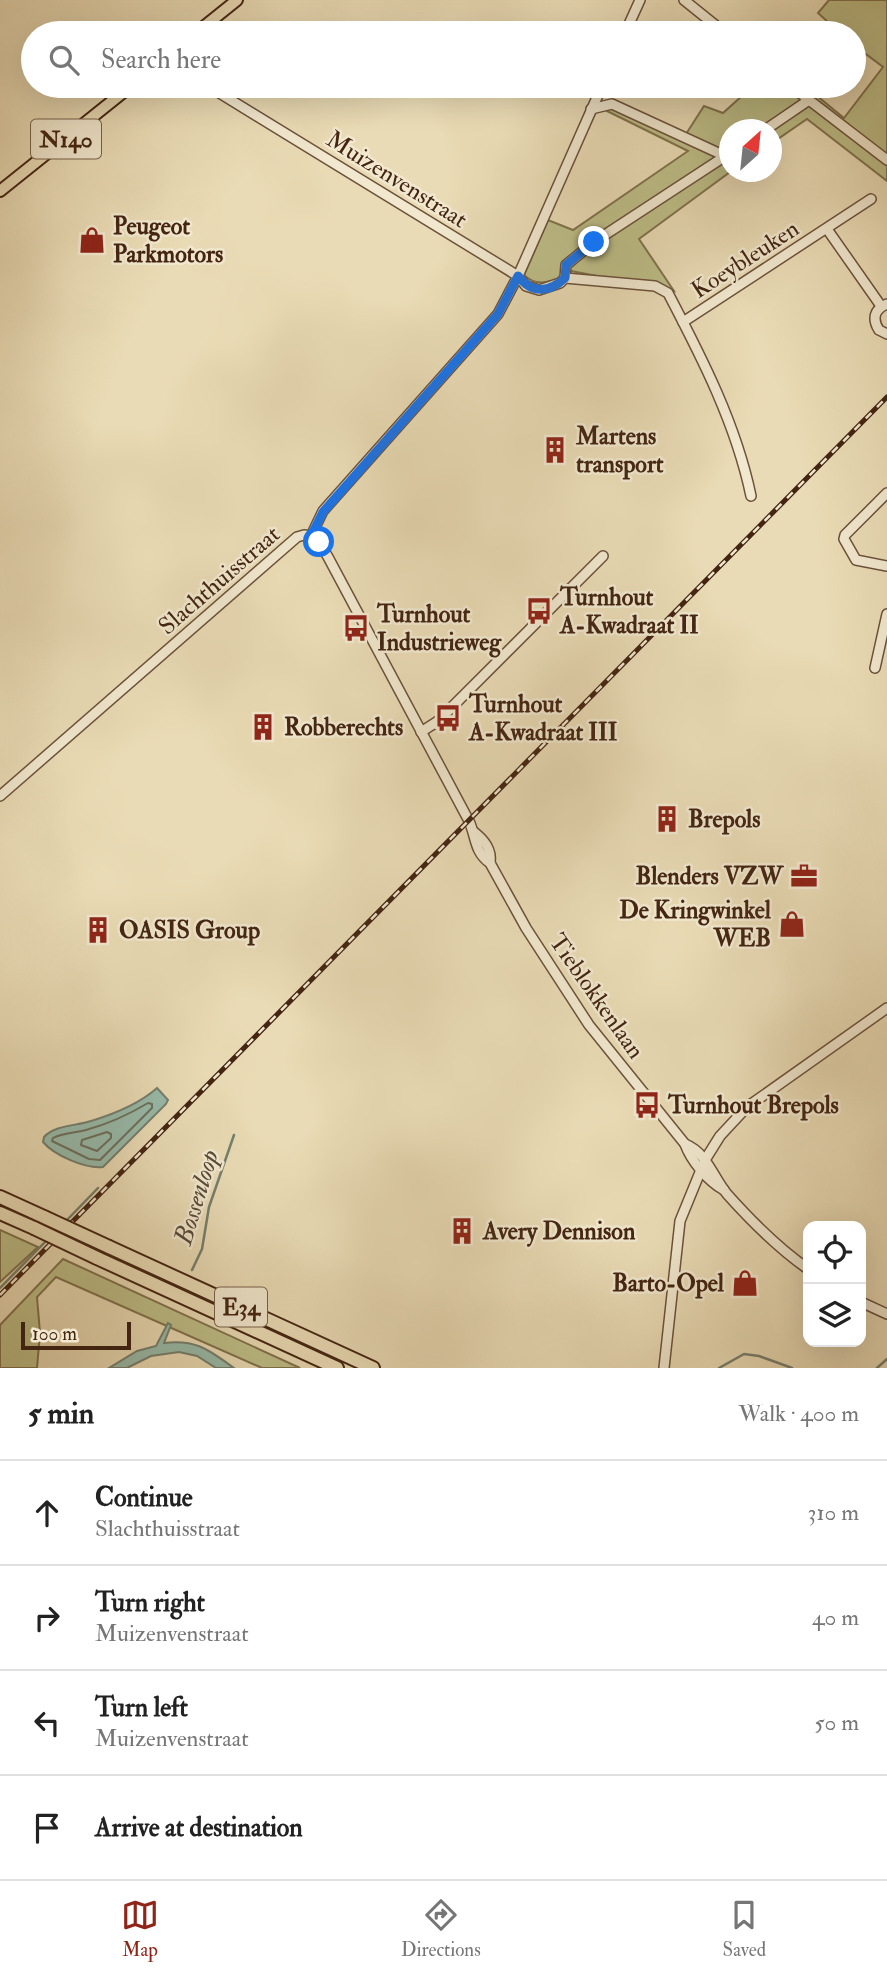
<!DOCTYPE html>
<html lang="en">
<head>
<meta charset="utf-8">
<style>
	:root { --surface:#fff; --page:#f6f6f6; --text:#222; --muted:#767676; --line:#e0e0e0; --accent:#8f2418 }
	body { margin:0; font-family:"IM FELL Double Pica",serif; background:var(--page); color:var(--text) }
	.controls { position:absolute; right:21px; bottom:21px; display:grid; overflow:hidden; border-radius:14px; box-shadow:0 7px 28px #0002 }
	.controls button { width:63px; height:63px; display:grid; place-items:center; padding:0; border:0; border-bottom:2px solid var(--line); background:var(--surface); color:var(--text); font:35px sans-serif }
	.compass { position:absolute; left:719px; top:119px; width:63px; height:63px; border-radius:50%; background:var(--surface); box-shadow:0 7px 28px #0002; rotate:27deg }
	.scale { position:absolute; left:21px; bottom:18px; width:110px; box-sizing:border-box; padding-left:7px; border:4px solid #432512; border-top:0; font-size:19px; line-height:24px; white-space:nowrap; color:#432512; -webkit-text-stroke:5px #f1e8cf; paint-order:stroke }
	.stop { position:absolute; width:21px; height:21px; margin:-16px; border:5px solid #1a73e8; border-radius:50%; background:#fff }
	.stop.end { background:#1a73e8; border-color:#fff; box-shadow:0 2px 7px #0008 }
	.list { margin:0; padding:0; list-style:none }
	h2 { display:flex; justify-content:space-between; align-items:center; height:91px; margin:0; padding:0 28px; font-size:30px }
	h2 small { font-size:23px; font-weight:400; color:var(--muted) }
	.list li { display:grid; grid-template-columns:46px 1fr auto; gap:21px; align-items:center; box-sizing:border-box; height:105px; padding:0 28px; border-top:2px solid var(--line) }
	.list b { display:block; font-size:26px; white-space:nowrap }
	.list p { margin:0; font-size:23px; white-space:nowrap; color:var(--muted) }
	.list em { font-size:23px; font-style:normal; color:var(--muted) }
	.icon { flex:none; width:38px; height:38px; fill:none; stroke:currentColor; stroke-width:2; stroke-linecap:round; stroke-linejoin:round }
	.map { position:relative; flex:none; width:887px; height:1368px; overflow:hidden }
	.search { position:absolute; background:var(--surface); box-shadow:0 7px 28px #0002; left:21px; right:21px; top:21px; height:77px; display:flex; align-items:center; gap:18px; box-sizing:border-box; padding:0 24px; border-radius:38px; color:var(--muted); font-size:26px }
	.sheet { height:511px; background:var(--surface) }
	nav { display:flex; justify-content:space-around; align-items:center; box-sizing:border-box; height:98px; border-top:2px solid var(--line); background:var(--surface); font-size:19px; color:var(--muted) }
	nav a { display:grid; justify-items:center; gap:4px }
	nav .on { color:var(--accent) }
	.map>svg:first-child { display:block }
	.green { fill:#bdbe88; stroke:#80724d; stroke-width:2 }
	.water { fill:#97bbab; stroke:#757f6e; stroke-width:2 }
	.lines { fill:none; stroke-linecap:round; stroke-linejoin:round }
	.shore { stroke:#6d705e; stroke-width:2 }
	.stream { stroke:#757f6e; stroke-width:2.5 }
	.minor-casing { stroke:#6c523b; stroke-width:12 }
	.major-casing { stroke:#432512; stroke-width:14 }
	.highway-casing { stroke:#432512; stroke-width:16 }
	.minor { stroke:#f1e8cf; stroke-width:9 }
	.major { stroke:#e9dbb5; stroke-width:10 }
	.highway { stroke:#e9dbb5; stroke-width:12 }
	.rail-casing { stroke:#432512; stroke-width:5 }
	.rail { stroke:#f1e8cf; stroke-width:2.5; stroke-dasharray:8; stroke-linecap:butt }
	.highway-bridge-casing { stroke:#432512; stroke-width:16; stroke-linecap:butt }
	.highway-bridge { stroke:#e9dbb5; stroke-width:12 }
	.route { stroke:#1a73e8; stroke-width:9 }
	.labels { text-anchor:middle; stroke-width:5; stroke-linejoin:round; paint-order:stroke }
	.shield { fill:#f1e8cf; stroke:#77604b; stroke-width:2 }
	.shield-label { font-size:23px; font-weight:bold; fill:#432512 }
	.street-label { font-size:24px; fill:#432512; stroke:#f1e8cf }
	.poi-label { font-size:24px; font-weight:bold; fill:#432512; stroke:#f1e8cf; text-anchor:start }
	.water-label { font-size:26px; font-style:italic; fill:#584a38; stroke:#f1e8cf }
</style>
</head>
<body>
<div class="map">
<svg width="887" height="1368" viewBox="0 0 887 1368">
	<rect width="100%" height="100%" fill="#e9dbb5"/>
	<filter id="stains"><feTurbulence type="fractalNoise" baseFrequency=".00286" numOctaves="4"/><feColorMatrix values="0 0 0 0 .2 0 0 0 0 .09 0 0 0 0 .02 0 0 0 .5 -.17"/></filter>
	<radialGradient id="worn" r=".72"><stop offset=".6" stop-color="#630" stop-opacity="0"/><stop offset="1" stop-color="#630" stop-opacity=".3"/></radialGradient>
	<g class="green">
		<path d="M 829,0 L 887,0 L 887,181 L 807,119 L 772,143 L 772,130 L 730,130 L 730,172 L 639,239 L 674,291 L 571,271 L 570,276 C 553,280 538,289 524,275 L 548,220 L 573,230 L 688,151 L 607,111 L 612,102 L 686,134 L 704,106 L 723,113 L 753,86 L 805,86 L 844,118 L 883,67 L 854,45 L 854,33 L 840,33 L 818,13 Z"/>
		<path d="M 0,1230 L 38,1247 L 0,1282 Z"/>
		<path d="M 63,1259 L 300,1368 L 262,1368 L 56,1277 L 37,1297 L 40,1333 L 37,1368 L 0,1368 L 0,1325 Z"/>
	</g>
	<g class="water">
		<path d="M 157,1088 L 168,1100 L 166,1104 L 103,1167 C 85,1169 54,1155 43,1142 L 44,1137 C 55,1125 76,1126 91,1121 C 114,1114 139,1104 157,1088 Z"/>
		<path d="M 168,1323 L 171,1325 L 164,1343 C 196,1339 209,1350 234,1368 L 216,1368 L 197,1356 L 179,1352 L 151,1356 L 127,1368 L 109,1368 L 137,1351 L 156,1346 Z"/>
	</g>
	<g class="lines">
		<g class="shore">
			<path d="M 148,1103 L 152,1104 L 152,1108 L 100,1160 L 89,1159 L 52,1141 L 53,1138 C 62,1133 75,1133 86,1130 C 108,1124 128,1115 148,1103 Z"/>
			<path d="M 107,1132 L 111,1134 L 111,1138 L 97,1151 L 81,1145 L 82,1140 Z"/>
		</g>
		<g class="stream">
			<path d="M 66,1221 L 98,1188"/>
			<path d="M 192,1270 L 202,1249 L 209,1207 L 234,1135"/>
			<path d="M 0,1288 L 47,1240"/>
			<path d="M 719,1368 L 744,1354 L 759,1356 L 792,1368"/>
			<path d="M 877,1368 L 887,1359"/>
		</g>
		<defs>
			<g id="minor">
				<path d="M 684,0 L 725,33"/>
				<path d="M 625,33 L 640,0"/>
				<path d="M 208,86 L 518,276 L 526,286 L 539,290 L 560,283 L 565,278 L 655,286 L 668,293 C 702,358 736,424 751,496"/>
				<path d="M 791,86 L 809,100"/>
				<path d="M 591,109 L 612,104 L 725,156"/>
				<path d="M 765,130 L 809,100 L 887,160"/>
				<path d="M 827,229 L 881,306"/>
				<path d="M 565,278 L 566,265 L 594,242 L 730,153"/>
				<path d="M 887,304 C 874,309 872,319 879,330 L 887,334"/>
				<path d="M 683,322 L 871,199"/>
				<path d="M 887,493 L 845,535 L 844,539 L 856,560 L 887,566"/>
				<path d="M 311,536 L 319,542 L 328,557 L 469,821 C 476,836 474,852 490,863 L 526,928 L 589,1025 L 685,1144 C 691,1161 708,1181 724,1190"/>
				<path d="M 311,536 L 323,511 L 498,314 L 518,276 L 602,86"/>
				<path d="M 875,668 L 887,614"/>
				<path d="M 421,732 L 438,721 L 603,556"/>
				<path d="M 0,796 L 297,537 L 304,535 L 311,536"/>
				<path d="M 474,832 C 484,840 492,849 490,863"/>
				<path d="M 685,1144 C 707,1153 713,1177 727,1194 C 752,1222 778,1248 808,1269"/>
				<path d="M 861,1302 L 887,1314"/>
				<path d="M 664,1368 L 680,1221 L 705,1160 L 720,1136 L 747,1107 L 887,1008"/>
			</g>
			<g id="major">
				<path d="M 196,33 L 237,0"/>
				<path d="M 0,191 L 131,86"/>
			</g>
			<g id="highway">
				<path d="M 0,1197 L 44,1217"/>
				<path d="M 0,1213 L 34,1228"/>
				<path d="M 109,1247 L 373,1368"/>
				<path d="M 97,1258 L 337,1368"/>
			</g>
		</defs>
		<use href="#minor" class="minor-casing"/>
		<use href="#major" class="major-casing"/>
		<use href="#highway" class="highway-casing"/>
		<use href="#minor" class="minor"/>
		<use href="#major" class="major"/>
		<use href="#highway" class="highway"/>
		<defs>
			<path id="rail" d="M 0,1295 L 887,397"/>
		</defs>
		<use href="#rail" class="rail-casing"/>
		<use href="#rail" class="rail"/>
		<defs>
			<g id="highway-bridge">
				<path d="M 44,1217 L 109,1247"/>
				<path d="M 34,1228 L 97,1258"/>
			</g>
		</defs>
		<use href="#highway-bridge" class="highway-bridge-casing"/>
		<use href="#highway-bridge" class="highway-bridge"/>
	</g>
	<g class="lines">
		<path class="route" d="M 319,542 L 311,536 L 323,512 L 498,314 L 518,276 C 532,294 549,293 565,278 L 566,265 L 594,242"/>
	</g>
	<defs>
		<symbol id="shop-bare" viewBox="-9 -9 18 18"><path d="M-5-2.5h2.3a2.7 3.5 0 0 1 5.4 0H5L5.5 6h-11ZM-1.5-2.5h3a1.5 2.3 0 0 0-3 0Z" fill="#8f2418" stroke="#f1e8cf" stroke-width="2.5" paint-order="stroke"/></symbol>
		<symbol id="building-bare" viewBox="-9 -9 18 18"><path d="M-4-6H4V6H1V3H-1V6H-4ZM-2.5-4.3h1.7v1.8h-1.7ZM.8-4.3h1.7v1.8H.8ZM-2.5-1h1.7V.8h-1.7ZM.8-1h1.7V.8H.8Z" fill="#8f2418" stroke="#f1e8cf" stroke-width="2.5" paint-order="stroke"/></symbol>
		<symbol id="bus-bare" viewBox="-9 -9 18 18"><path d="M-5-6H5V4H4V6H2V4H-2V6H-4V4H-5ZM-3.5-4V0h7V-4ZM-3.5 1.2v1.5H-2V1.2ZM2 1.2v1.5H3.5V1.2Z" fill="#8f2418" stroke="#f1e8cf" stroke-width="2.5" paint-order="stroke"/></symbol>
		<symbol id="office-bare" viewBox="-9 -9 18 18"><path d="M-6-3h4V-5.5h4V-3h4V5H-6ZM-1-4.5V-3h2v-1.5ZM-6 0V1H6V0Z" fill="#8f2418" stroke="#f1e8cf" stroke-width="2.5" paint-order="stroke"/></symbol>
	</defs>
	<g fill-rule="evenodd">
		<use href="#shop-bare" x="73" y="221" width="38" height="38"/>
		<use href="#building-bare" x="536" y="431" width="38" height="38"/>
		<use href="#bus-bare" x="520" y="592" width="38" height="38"/>
		<use href="#bus-bare" x="337" y="609" width="38" height="38"/>
		<use href="#bus-bare" x="429" y="699" width="38" height="38"/>
		<use href="#building-bare" x="244" y="708" width="38" height="38"/>
		<use href="#building-bare" x="648" y="800" width="38" height="38"/>
		<use href="#office-bare" x="785" y="857" width="38" height="38"/>
		<use href="#shop-bare" x="773" y="905" width="38" height="38"/>
		<use href="#building-bare" x="79" y="911" width="38" height="38"/>
		<use href="#bus-bare" x="628" y="1086" width="38" height="38"/>
		<use href="#building-bare" x="443" y="1212" width="38" height="38"/>
		<use href="#shop-bare" x="726" y="1264" width="38" height="38"/>
	</g>
	<g class="labels">
		<g class="shield">
			<rect x="31" y="119.5" width="70" height="39" rx="5"/>
			<rect x="215" y="1287.5" width="52" height="39" rx="5"/>
		</g>
		<g class="shield-label">
			<text x="66" y="147">N140</text>
			<text x="241" y="1315">E34</text>
		</g>
		<g class="street-label">
			<text transform="translate(397 179) rotate(32)" y="8">Muizenvenstraat</text>
			<text transform="translate(745 259) rotate(-33)" y="8">Koeybleuken</text>
			<text transform="translate(219 580) rotate(-41)" y="8">Slachthuisstraat</text>
			<text transform="translate(597 996) rotate(55)" y="8">Tieblokkenlaan</text>
		</g>
		<g class="poi-label">
			<text x="113" y="234">Peugeot<tspan x="113" dy="28">Parkmotors</tspan></text>
			<text x="576" y="444">Martens<tspan x="576" dy="28">transport</tspan></text>
			<text x="560" y="605">Turnhout<tspan x="560" dy="28">A-Kwadraat II</tspan></text>
			<text x="377" y="622">Turnhout<tspan x="377" dy="28">Industrieweg</tspan></text>
			<text x="469" y="712">Turnhout<tspan x="469" dy="28">A-Kwadraat III</tspan></text>
			<text x="284" y="735">Robberechts</text>
			<text x="688" y="827">Brepols</text>
			<text x="783" y="884" text-anchor="end">Blenders VZW</text>
			<text x="771" y="918" text-anchor="end">De Kringwinkel<tspan x="771" dy="28">WEB</tspan></text>
			<text x="119" y="938">OASIS Group</text>
			<text x="668" y="1113">Turnhout Brepols</text>
			<text x="483" y="1239">Avery Dennison</text>
			<text x="724" y="1291" text-anchor="end">Barto-Opel</text>
		</g>
		<g class="water-label">
			<text transform="translate(196 1197) rotate(-73)" y="9">Bossenloop</text>
		</g>
	</g>
	<rect width="100%" height="100%" filter="url(#stains)"/>
	<rect width="100%" height="100%" fill="url(#worn)"/>
</svg>
<div class="controls">
<button><svg class="icon" aria-label="locate" viewBox="0 0 24 24"><circle cx="12" cy="12" r="6"/><path d="M12 2v4M12 18v4M2 12h4M18 12h4"/></svg></button>
<button><svg class="icon" aria-label="layers" viewBox="0 0 24 24"><path d="M12 4l9 5-9 5-9-5zM3 14l9 5 9-5"/></svg></button>
</div>
<svg class="compass" viewBox="-18 -18 36 36"><path d="M0-13l5 13h-10z" fill="#e53935"/><path d="M0 13l5-13h-10z" fill="#767676"/></svg>
<div class="scale">100 m</div>
<div class="stop" style="left:319px;top:542px"></div>
<div class="stop end" style="left:594px;top:242px"></div>
<div class="search"><svg class="icon" aria-label="search" viewBox="0 0 24 24"><circle cx="10" cy="10" r="6"/><path d="M15 15l6 6"/></svg>Search here</div>
</div>
<section class="sheet">
<h2>5 min<small>Walk · 400 m</small></h2>
<ul class="list">
<li><svg class="icon" aria-label="ahead" viewBox="0 0 24 24"><path d="M12 20V5M6 11l6-6 6 6"/></svg><div><b>Continue</b><p>Slachthuisstraat</p></div><em>310 m</em></li>
<li><svg class="icon" aria-label="right" viewBox="0 0 24 24"><path d="M7 20v-9h11M14 6l5 5-5 5"/></svg><div><b>Turn right</b><p>Muizenvenstraat</p></div><em>40 m</em></li>
<li><svg class="icon" aria-label="left" viewBox="0 0 24 24"><path d="M17 20v-9H6M10 6l-5 5 5 5"/></svg><div><b>Turn left</b><p>Muizenvenstraat</p></div><em>50 m</em></li>
<li><svg class="icon" aria-label="arrive" viewBox="0 0 24 24"><path d="M6 21V4h12l-3 4 3 4H6"/></svg><div><b>Arrive at destination</b></div></li>
</ul>
</section>
<nav>
<a class="on"><svg class="icon" aria-label="map" viewBox="0 0 24 24"><path d="M3 6l6-2 6 2 6-2v14l-6 2-6-2-6 2zM9 4v14M15 6v14"/></svg>Map</a>
<a><svg class="icon" aria-label="directions" viewBox="0 0 24 24"><path d="M12 3l9 9-9 9-9-9zM9 14v-3h6M13 9l2 2-2 2"/></svg>Directions</a>
<a><svg class="icon" aria-label="saved" viewBox="0 0 24 24"><path d="M7 4h10v16l-5-4-5 4z"/></svg>Saved</a>
</nav>
</body>
</html>
